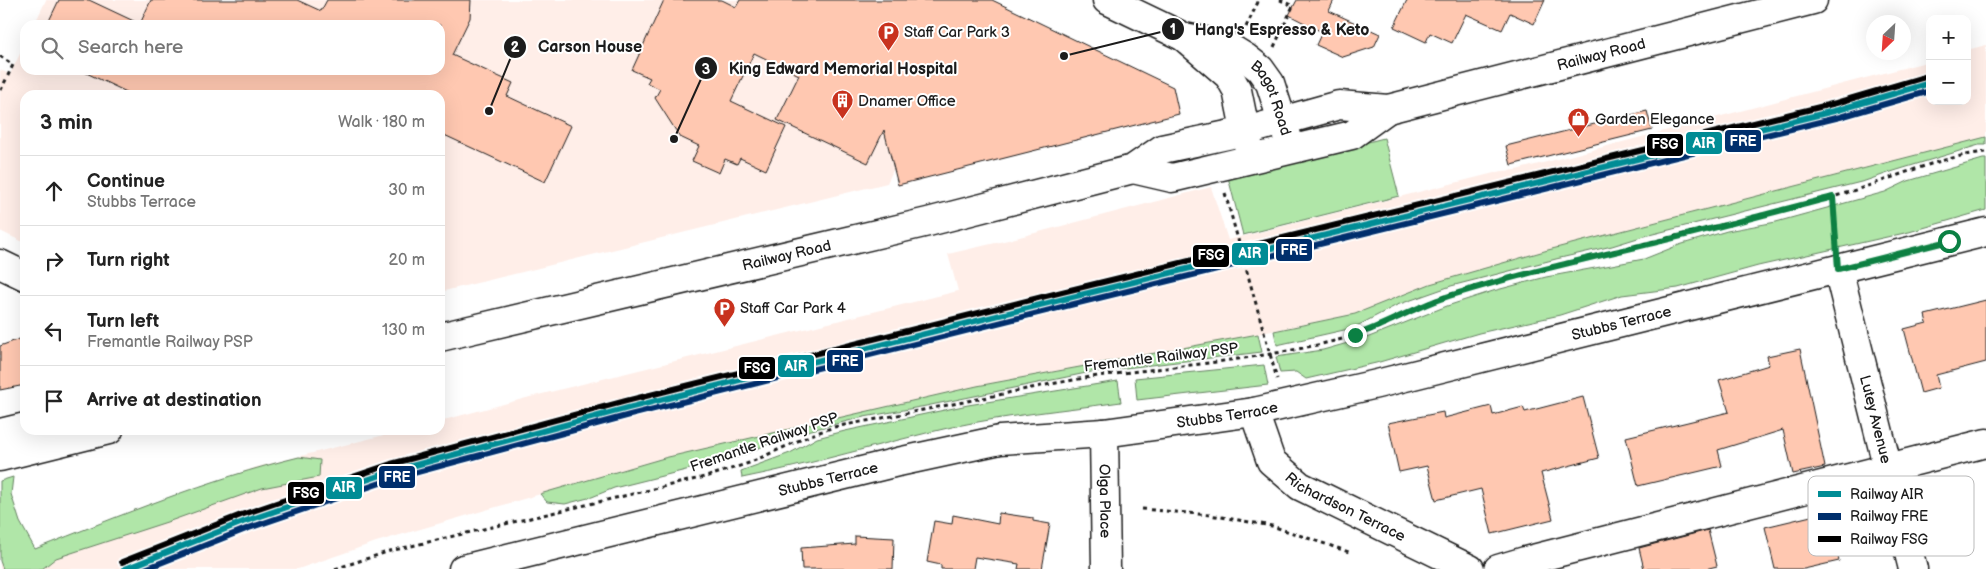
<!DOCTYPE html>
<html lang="en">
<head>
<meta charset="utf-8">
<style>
	:root { --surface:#fff; --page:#f2f2f2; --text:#222; --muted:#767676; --line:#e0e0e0 }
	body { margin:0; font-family:"Balsamiq Sans",sans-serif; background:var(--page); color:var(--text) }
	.controls { position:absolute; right:15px; top:15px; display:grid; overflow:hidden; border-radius:10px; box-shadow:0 5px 20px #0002 }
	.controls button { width:45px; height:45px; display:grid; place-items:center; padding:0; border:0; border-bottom:1px solid var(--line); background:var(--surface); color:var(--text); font:25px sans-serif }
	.compass { position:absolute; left:1866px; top:15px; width:45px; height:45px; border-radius:50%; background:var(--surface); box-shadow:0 5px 20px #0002; rotate:205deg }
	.stop { position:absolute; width:15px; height:15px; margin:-11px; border:4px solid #0b8043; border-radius:50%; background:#fff }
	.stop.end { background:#0b8043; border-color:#fff; box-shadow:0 1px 5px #0008 }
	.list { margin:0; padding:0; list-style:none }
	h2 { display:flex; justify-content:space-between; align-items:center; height:65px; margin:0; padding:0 20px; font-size:21px }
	h2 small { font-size:16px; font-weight:400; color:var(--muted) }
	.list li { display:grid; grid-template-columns:32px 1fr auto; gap:15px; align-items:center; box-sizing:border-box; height:70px; padding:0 20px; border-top:1px solid var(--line) }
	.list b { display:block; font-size:19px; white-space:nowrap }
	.list p { margin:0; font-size:16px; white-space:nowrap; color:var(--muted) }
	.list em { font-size:16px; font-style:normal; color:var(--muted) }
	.icon { flex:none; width:28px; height:28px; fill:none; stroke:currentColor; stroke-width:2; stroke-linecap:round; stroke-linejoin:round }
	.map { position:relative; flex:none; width:1986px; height:569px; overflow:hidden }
	.search { position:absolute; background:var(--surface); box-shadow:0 5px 20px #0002; left:20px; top:20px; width:425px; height:55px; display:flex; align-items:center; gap:12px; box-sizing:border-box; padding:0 18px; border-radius:15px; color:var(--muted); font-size:19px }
	.panel { position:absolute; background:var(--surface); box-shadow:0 5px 20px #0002; left:20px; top:90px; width:425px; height:345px; border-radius:15px }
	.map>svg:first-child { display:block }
	.built { fill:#ffeee8 }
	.green { fill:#b0e6a8; stroke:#668162 }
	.building { fill:#ffc8b1; stroke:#1c1c1c }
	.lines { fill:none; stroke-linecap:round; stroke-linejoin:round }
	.minor-casing { stroke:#1c1c1c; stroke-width:31 }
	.major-casing { stroke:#1c1c1c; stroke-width:31 }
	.path { stroke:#1c1c1c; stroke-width:3; stroke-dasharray:4 4; stroke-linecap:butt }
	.minor { stroke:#fff; stroke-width:28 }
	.major { stroke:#fff; stroke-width:28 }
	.rail-1-casing { stroke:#fff; stroke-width:10 }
	.rail-2-casing { stroke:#fff; stroke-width:10 }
	.rail-3-casing { stroke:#fff; stroke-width:10 }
	.rail-1 { stroke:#008c95; stroke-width:6 }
	.rail-2 { stroke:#002f6c; stroke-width:6 }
	.rail-3 { stroke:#000; stroke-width:6 }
	.route { stroke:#0b8043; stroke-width:6 }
	.labels { text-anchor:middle; stroke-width:4; stroke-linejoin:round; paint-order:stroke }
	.poi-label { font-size:15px; fill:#1c1c1c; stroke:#fff; text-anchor:start }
	.street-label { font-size:15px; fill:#1c1c1c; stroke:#fff }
	.key { fill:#fff; stroke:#bbb; stroke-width:1 }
	.key-label { font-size:14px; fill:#1c1c1c }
	.leader { fill:none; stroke:#1c1c1c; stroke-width:2 }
	.callout-dot { fill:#1c1c1c; stroke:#fff; stroke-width:2 }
	.mark-label { font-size:15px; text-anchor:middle; font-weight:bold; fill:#fff }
	.callout-label { font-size:16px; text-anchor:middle; font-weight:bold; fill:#1c1c1c; stroke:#fff; stroke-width:4; stroke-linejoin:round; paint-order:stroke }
	.line-badge { stroke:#fff; stroke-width:2 }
	.badge-label { font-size:14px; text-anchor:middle; font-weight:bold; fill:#fff }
</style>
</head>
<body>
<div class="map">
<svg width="1986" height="569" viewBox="0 0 1986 569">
	<rect width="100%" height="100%" fill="#fff"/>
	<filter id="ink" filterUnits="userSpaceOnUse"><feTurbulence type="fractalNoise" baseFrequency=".02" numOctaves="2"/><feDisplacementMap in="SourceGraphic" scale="10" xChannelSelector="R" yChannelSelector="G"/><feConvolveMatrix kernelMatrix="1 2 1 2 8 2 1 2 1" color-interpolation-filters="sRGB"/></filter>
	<g filter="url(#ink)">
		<g class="built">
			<path d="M 46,0 L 975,0 L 887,183 L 440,292 L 440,95 L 25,95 L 25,243 L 0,231 L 0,70 L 10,74 L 25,44 L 25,70 L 440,70 L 440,25 L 34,25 Z"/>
			<path d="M 1986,45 L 1986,137 L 1548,250 L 1430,284 L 1355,314 L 1203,345 L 977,386 L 664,458 L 376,542 L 298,569 L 0,569 L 0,507 L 18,532 L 35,549 L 147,505 L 257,467 L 404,430 L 440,430 L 440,421 L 530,397 L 958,291 L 948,254 L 1004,241 L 1211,187 L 1228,240 L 1502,171 L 1516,170 L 1930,61 L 1930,101 L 1967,101 L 1967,50 Z"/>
		</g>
		<g class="green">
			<path d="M 1986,137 L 1986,145 L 1979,145 L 1894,171 L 1865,181 L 1641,237 L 1612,246 L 1556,259 L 1451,286 L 1397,305 L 1353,328 L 1277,345 L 1274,331 L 1355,314 L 1430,284 L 1548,250 Z"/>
			<path d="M 1384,138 L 1399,196 L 1243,235 L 1228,177 Z"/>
			<path d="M 1983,159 L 1986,159 L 1986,210 L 1909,232 L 1758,266 L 1678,288 L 1622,295 L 1560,315 L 1479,333 L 1376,363 L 1306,379 L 1296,372 L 1280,373 L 1276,357 L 1323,350 L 1369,337 L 1447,306 L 1493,291 L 1546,277 L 1644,259 L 1679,245 L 1727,231 L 1776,222 L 1885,192 L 1908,181 Z"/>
			<path d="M 1258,334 L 1262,352 L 1091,372 L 926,406 L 864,417 L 787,436 L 738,457 L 614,488 L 592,497 L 565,504 L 547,502 L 540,494 L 664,458 L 977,386 Z"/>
			<path d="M 1264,365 L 1268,385 L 1137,400 L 1135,378 Z"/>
			<path d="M 1118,381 L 1121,402 C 1065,410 1008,415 952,427 C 882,443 813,464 742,478 L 741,471 L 790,453 L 817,438 L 845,431 L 968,405 Z"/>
			<path d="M 299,457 L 320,460 L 319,477 L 262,488 L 173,520 L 56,558 L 42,569 L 3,569 L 0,561 L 0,481 L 13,477 L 11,494 L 20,522 L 35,549 C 122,515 208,479 299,457 Z"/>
		</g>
		<g class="building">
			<path d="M 59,0 L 89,0 L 140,24 L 151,0 L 297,0 L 321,11 L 327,0 L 471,0 L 470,18 L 452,55 L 513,83 L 507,96 L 571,126 L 545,182 L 440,133 L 440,95 L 133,95 L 80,70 L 440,70 L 440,25 L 47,25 Z"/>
			<path d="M 664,0 L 722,0 L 736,7 L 740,0 L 992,0 L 1173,87 L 1179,114 L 898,185 L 884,130 L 868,163 L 777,120 L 799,75 L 754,53 L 731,101 L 786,127 L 766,170 L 740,158 L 737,164 L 725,159 L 719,173 L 692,161 L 699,146 L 680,137 L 655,98 L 660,89 L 647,83 L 650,78 L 632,70 Z"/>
			<path d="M 1297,0 L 1334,0 L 1329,11 L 1380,34 L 1374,47 L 1343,57 L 1316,45 L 1322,32 L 1289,15 Z"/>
			<path d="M 1407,0 L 1545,0 L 1534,24 L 1510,13 L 1502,30 L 1466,14 L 1452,43 L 1430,33 L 1426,42 L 1394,27 Z"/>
			<path d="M 1647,111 L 1652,130 L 1511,165 L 1506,146 Z"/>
			<path d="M 1986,300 L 1986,362 L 1936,375 L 1939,388 L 1921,393 L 1904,329 L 1927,323 L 1925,315 Z"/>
			<path d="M 25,337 L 25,385 L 0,390 L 0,346 Z"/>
			<path d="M 1800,349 L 1825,467 L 1793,474 L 1783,430 L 1718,450 L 1722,466 L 1638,486 L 1626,437 L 1729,412 L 1719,380 L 1769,365 L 1767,356 Z"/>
			<path d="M 1583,397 L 1599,458 L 1541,473 L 1553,519 L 1492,534 L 1481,489 L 1436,500 L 1427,466 L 1399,472 L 1388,423 L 1443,412 L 1444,418 L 1491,406 L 1493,415 L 1523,407 L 1525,412 Z"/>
			<path d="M 1828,512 L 1839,561 L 1804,569 L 1775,569 L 1765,527 Z"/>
			<path d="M 999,513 L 1033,518 L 1033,521 L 1050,524 L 1042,569 L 1018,569 L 1019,564 L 975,557 L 973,569 L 941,569 L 941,565 L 927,562 L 934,521 L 952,524 L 953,515 L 998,524 Z"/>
			<path d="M 1708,530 L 1717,566 L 1705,569 L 1644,569 L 1639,548 Z"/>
			<path d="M 855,536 L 894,538 L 893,569 L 802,569 L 801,548 L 855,544 Z"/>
		</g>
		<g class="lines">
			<defs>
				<g id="minor">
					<path d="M 0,264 L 25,276"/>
					<path id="s1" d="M 1838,269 L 1913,569"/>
					<path id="s2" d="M 1254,412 L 1271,461 L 1300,486 L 1470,569"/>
					<path id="s3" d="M 1104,433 L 1106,569"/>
					<path id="s4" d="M 463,569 L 898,462 L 1000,440 L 1104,433 L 1254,412 L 1377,384 L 1986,232"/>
					<path d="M 1498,569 L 1525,561 L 1986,443"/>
				</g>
				<g id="major">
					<path id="s5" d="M 1107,0 L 1184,37 L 1225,45 L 1246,58 L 1260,69 L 1270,83 L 1288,139"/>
					<path d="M 1185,38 L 1229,76 L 1237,90 L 1249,149"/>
					<path d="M 1133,169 L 1172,178 L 1352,135 L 1388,109"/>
					<path id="s6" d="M 440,337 L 928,222 L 1133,169 L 1162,149 L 1246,131 L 1339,105 L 1388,109 L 1813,0"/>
					<path d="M 0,433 L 25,427"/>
					<path d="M 0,457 L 109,430"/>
				</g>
			</defs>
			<use href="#minor" class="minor-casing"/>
			<use href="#major" class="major-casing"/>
			<g class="path">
				<path d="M 1246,27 L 1259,0"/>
				<path d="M 1274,47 L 1293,6 L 1280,0"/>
				<path d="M 0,56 L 13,65 L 0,92"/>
				<path d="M 1225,193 L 1277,379"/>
				<path d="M 1833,197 L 1836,244"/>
				<path d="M 1142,509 L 1210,515 L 1272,526 L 1349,552"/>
				<path d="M 335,569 L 390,551 L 709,476 L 749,463 L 811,435 L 834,427 C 889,417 943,406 998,395 C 1031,388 1064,381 1098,376 C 1184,365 1272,359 1357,335 C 1389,325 1418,305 1450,295 C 1576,258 1705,231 1832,197 C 1882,184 1934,157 1986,152"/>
			</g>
			<use href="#minor" class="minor"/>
			<use href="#major" class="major"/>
			<defs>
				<path id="rail-1" d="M 125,569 L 243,522 L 393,471 L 628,408 L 1064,299 L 1838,110 L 1930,83"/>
				<path id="rail-2" d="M 145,569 L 246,529 L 395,478 L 630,415 L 1066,306 L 1840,117 L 1930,91"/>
				<path id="rail-3" d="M 122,562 L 241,515 L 391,464 L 626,401 L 1062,292 L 1836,103 L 1928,76"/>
			</defs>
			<use href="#rail-1" class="rail-1-casing"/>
			<use href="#rail-2" class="rail-2-casing"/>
			<use href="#rail-3" class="rail-3-casing"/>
			<use href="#rail-1" class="rail-1"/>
			<use href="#rail-2" class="rail-2"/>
			<use href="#rail-3" class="rail-3"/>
		</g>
	</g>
	<g class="lines" filter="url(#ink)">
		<path class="route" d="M 1355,335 C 1387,325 1416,306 1449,296 C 1516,275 1585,259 1653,243 C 1713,229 1773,212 1833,197 L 1838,269 L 1949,241"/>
	</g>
	<defs>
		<symbol id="parking-pin" viewBox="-11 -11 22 30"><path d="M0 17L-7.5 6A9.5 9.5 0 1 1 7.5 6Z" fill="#c8321e" stroke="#fff"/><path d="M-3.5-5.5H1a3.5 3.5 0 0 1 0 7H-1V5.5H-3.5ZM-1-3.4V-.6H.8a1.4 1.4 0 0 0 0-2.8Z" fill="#fff"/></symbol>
		<symbol id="building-pin" viewBox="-11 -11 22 30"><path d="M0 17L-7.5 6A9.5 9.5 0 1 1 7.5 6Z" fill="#c8321e" stroke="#fff"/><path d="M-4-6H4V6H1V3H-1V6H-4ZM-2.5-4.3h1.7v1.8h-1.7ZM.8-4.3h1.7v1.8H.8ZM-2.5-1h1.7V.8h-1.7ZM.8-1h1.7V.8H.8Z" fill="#fff"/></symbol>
		<symbol id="shop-pin" viewBox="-11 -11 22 30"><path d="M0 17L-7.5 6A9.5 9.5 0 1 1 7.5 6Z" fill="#c8321e" stroke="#fff"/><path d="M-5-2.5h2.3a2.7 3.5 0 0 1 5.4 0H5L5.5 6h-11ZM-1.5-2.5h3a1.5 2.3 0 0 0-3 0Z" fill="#fff"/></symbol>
	</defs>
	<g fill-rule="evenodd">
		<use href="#parking-pin" x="876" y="20" width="25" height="34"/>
		<use href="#building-pin" x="830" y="88" width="25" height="34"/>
		<use href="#shop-pin" x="1566" y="106" width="25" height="34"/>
		<use href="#parking-pin" x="712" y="296" width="25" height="34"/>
	</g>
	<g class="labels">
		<g class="poi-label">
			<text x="904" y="37">Staff Car Park 3</text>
			<text x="858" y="106">Dnamer Office</text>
			<text x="1595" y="124">Garden Elegance</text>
			<text x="740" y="313">Staff Car Park 4</text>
		</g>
		<g class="street-label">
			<text dy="5" stroke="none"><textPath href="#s6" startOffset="1200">Railway Road</textPath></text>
			<text dy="5" stroke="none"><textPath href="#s5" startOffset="201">Bagot Road</textPath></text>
			<text dy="5" stroke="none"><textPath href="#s6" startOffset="356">Railway Road</textPath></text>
			<text dy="5" stroke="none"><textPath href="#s4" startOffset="1186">Stubbs Terrace</textPath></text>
			<text transform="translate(1161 357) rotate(-7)" y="5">Fremantle Railway PSP</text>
			<text dy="5" stroke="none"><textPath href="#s4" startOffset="781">Stubbs Terrace</textPath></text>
			<text dy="5" stroke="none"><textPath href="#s1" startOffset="155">Lutey Avenue</textPath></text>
			<text transform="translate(764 442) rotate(-19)" y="5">Fremantle Railway PSP</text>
			<text dy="5" stroke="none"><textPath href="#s4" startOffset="376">Stubbs Terrace</textPath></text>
			<text dy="5" stroke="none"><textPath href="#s3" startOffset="68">Olga Place</textPath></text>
			<text dy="5" stroke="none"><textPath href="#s2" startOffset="140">Richardson Terrace</textPath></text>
		</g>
	</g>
	<rect x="1808" y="476" width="166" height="80" rx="8" class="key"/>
	<rect x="1818" y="491" width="23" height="6" fill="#008c95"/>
	<rect x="1818" y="513" width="23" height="7" fill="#002f6c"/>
	<rect x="1818" y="536" width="23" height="6" fill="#000"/>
	<g class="key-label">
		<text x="1850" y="499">Railway AIR</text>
		<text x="1850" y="521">Railway FRE</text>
		<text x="1850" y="544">Railway FSG</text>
	</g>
	<path class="leader" d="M1064 56L1173 29M489 111L515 47M674 139L706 68"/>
	<g class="callout-dot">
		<circle cx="1064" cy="56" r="5"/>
		<circle cx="489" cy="111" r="5"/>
		<circle cx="674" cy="139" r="5"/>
		<circle cx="1173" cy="29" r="12"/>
		<circle cx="515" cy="47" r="12"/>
		<circle cx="706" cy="68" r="12"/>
	</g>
	<g class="mark-label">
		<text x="1173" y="34">1</text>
		<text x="515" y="52">2</text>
		<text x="706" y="74">3</text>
	</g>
	<g class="callout-label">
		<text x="1282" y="35">Hang's Espresso &amp; Keto</text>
		<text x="590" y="52">Carson House</text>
		<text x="843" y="74">King Edward Memorial Hospital</text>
	</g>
	<g class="line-badge">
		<rect x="1724" y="129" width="38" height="24" rx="5" fill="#002f6c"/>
		<rect x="1685" y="131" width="38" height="24" rx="5" fill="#008c95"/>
		<rect x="1646" y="133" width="38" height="24" rx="5" fill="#000"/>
		<rect x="1275" y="238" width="38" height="24" rx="5" fill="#002f6c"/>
		<rect x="1231" y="242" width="38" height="24" rx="5" fill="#008c95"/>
		<rect x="1192" y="244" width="38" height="24" rx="5" fill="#000"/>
		<rect x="826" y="349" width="38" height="24" rx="5" fill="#002f6c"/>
		<rect x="777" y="354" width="38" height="24" rx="5" fill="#008c95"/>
		<rect x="738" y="356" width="38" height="24" rx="5" fill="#000"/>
		<rect x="378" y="465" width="38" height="24" rx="5" fill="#002f6c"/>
		<rect x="325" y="476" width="38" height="24" rx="5" fill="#008c95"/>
		<rect x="287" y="481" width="38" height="24" rx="5" fill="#000"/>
	</g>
	<g class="badge-label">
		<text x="1743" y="146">FRE</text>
		<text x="1704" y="148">AIR</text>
		<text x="1665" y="149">FSG</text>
		<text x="1294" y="255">FRE</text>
		<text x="1250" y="258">AIR</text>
		<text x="1211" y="260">FSG</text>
		<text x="845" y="366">FRE</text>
		<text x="796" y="371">AIR</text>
		<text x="757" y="373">FSG</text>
		<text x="397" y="482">FRE</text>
		<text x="344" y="492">AIR</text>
		<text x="306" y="498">FSG</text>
	</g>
</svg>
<div class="controls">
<button>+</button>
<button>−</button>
</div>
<svg class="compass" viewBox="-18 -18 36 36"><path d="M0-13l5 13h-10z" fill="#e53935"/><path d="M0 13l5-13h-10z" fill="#767676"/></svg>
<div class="stop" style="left:1949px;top:241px"></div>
<div class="stop end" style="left:1355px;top:335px"></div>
<div class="search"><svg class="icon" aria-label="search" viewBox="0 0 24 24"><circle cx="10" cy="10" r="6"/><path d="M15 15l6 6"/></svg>Search here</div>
<section class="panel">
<h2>3 min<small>Walk · 180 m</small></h2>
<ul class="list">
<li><svg class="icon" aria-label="ahead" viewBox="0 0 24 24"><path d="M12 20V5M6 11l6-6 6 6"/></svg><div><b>Continue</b><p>Stubbs Terrace</p></div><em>30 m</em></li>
<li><svg class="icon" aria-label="right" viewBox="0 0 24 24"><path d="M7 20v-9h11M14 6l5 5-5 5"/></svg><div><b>Turn right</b></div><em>20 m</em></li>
<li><svg class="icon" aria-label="left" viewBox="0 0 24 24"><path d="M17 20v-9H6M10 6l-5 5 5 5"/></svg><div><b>Turn left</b><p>Fremantle Railway PSP</p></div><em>130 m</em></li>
<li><svg class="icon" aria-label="arrive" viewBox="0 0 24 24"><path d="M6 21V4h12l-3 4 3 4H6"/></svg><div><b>Arrive at destination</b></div></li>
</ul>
</section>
</div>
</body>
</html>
